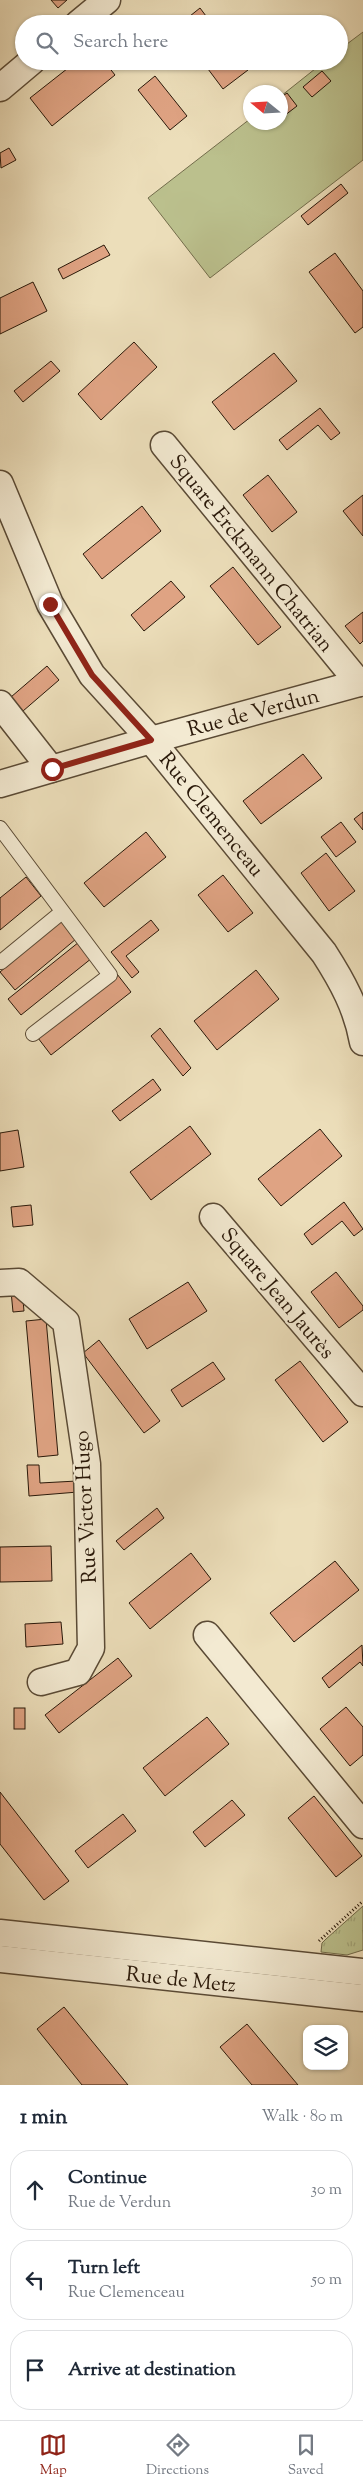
<!DOCTYPE html>
<html lang="en">
<head>
<meta charset="utf-8">
<style>
	:root { --surface:#fff; --page:#f6f6f7; --text:#1f2937; --muted:#747a83; --line:#e0e1e3; --accent:#8f2418 }
	body { margin:0; font-family:"Sorts Mill Goudy",serif; background:var(--page); color:var(--text) }
	.controls { position:absolute; right:15px; bottom:15px; display:grid; overflow:hidden; border-radius:10px; box-shadow:0 1px 4px #0004 }
	.controls button { width:45px; height:45px; display:grid; place-items:center; padding:0; border:0; border-bottom:1px solid var(--line); background:var(--surface); color:var(--text); font:25px sans-serif }
	.compass { position:absolute; left:243px; top:85px; width:45px; height:45px; border-radius:50%; background:var(--surface); box-shadow:0 1px 4px #0004; rotate:288deg }
	.stop { position:absolute; width:15px; height:15px; margin:-11px; border:4px solid #8f2418; border-radius:50%; background:#fff }
	.stop.end { background:#8f2418; border-color:#fff; box-shadow:0 1px 5px #0008 }
	.list { margin:0; padding:0; list-style:none }
	h2 { display:flex; justify-content:space-between; align-items:center; height:65px; margin:0; padding:0 20px; font-size:21px }
	h2 small { font-size:16px; font-weight:400; color:var(--muted) }
	.list li { display:grid; grid-template-columns:32px 1fr auto; gap:15px; align-items:center; box-sizing:border-box; height:80px; margin:0 10px 10px; padding:0 10px; border:1px solid var(--line); border-radius:20px }
	.list b { display:block; font-size:19px; white-space:nowrap }
	.list p { margin:0; font-size:16px; white-space:nowrap; color:var(--muted) }
	.list em { font-size:16px; font-style:normal; color:var(--muted) }
	.icon { flex:none; width:28px; height:28px; fill:none; stroke:currentColor; stroke-width:2; stroke-linecap:round; stroke-linejoin:round }
	.map { position:relative; flex:none; width:363px; height:2085px; overflow:hidden }
	.search { position:absolute; background:var(--surface); box-shadow:0 1px 4px #0004; left:15px; right:15px; top:15px; height:55px; display:flex; align-items:center; gap:12px; box-sizing:border-box; padding:0 18px; border-radius:28px; color:var(--muted); font-size:19px }
	.sheet { height:335px; background:var(--surface) }
	nav { display:flex; justify-content:space-around; align-items:center; box-sizing:border-box; height:70px; border-top:1px solid var(--line); background:var(--surface); font-size:14px; color:var(--muted) }
	nav a { display:grid; justify-items:center; gap:2px }
	nav .on { color:var(--accent) }
	.map>svg:first-child { display:block }
	.grass { fill:url(#grass-tufts); stroke:#726c4b }
	.pitch { fill:#bbc08d; stroke:#726c4b }
	.building { fill:#dfa383; stroke:#291809 }
	.lines { fill:none; stroke-linecap:round; stroke-linejoin:round }
	.service-casing { stroke:#5a4a35; stroke-width:16 }
	.minor-casing { stroke:#5a4a35; stroke-width:29 }
	.path { stroke:#291809; stroke-width:3; stroke-dasharray:1 2.5; stroke-linecap:butt }
	.service { stroke:#f3ead2; stroke-width:14 }
	.minor { stroke:#f3ead2; stroke-width:26 }
	.route { stroke:#8f2418; stroke-width:6 }
	.labels { text-anchor:middle; stroke-width:4.5; stroke-linejoin:round; paint-order:stroke }
	.street-label { font-size:21px; fill:#291809; stroke:#f3ead2 }
</style>
</head>
<body>
<div class="map">
<svg width="363" height="2085" viewBox="0 0 363 2085">
	<defs>
		<pattern id="grass-tufts" width="24" height="20" patternUnits="userSpaceOnUse" patternTransform="scale(1.25)"><rect width="24" height="20" fill="#bbc08d"/><path d="M3 7l-1-3M5 7V3M7 7l1-3M15 17l-1-3M17 17v-4M19 17l1-3" fill="none" stroke="#a1a478"/></pattern>
	</defs>
	<rect width="100%" height="100%" fill="#ecdeba"/>
	<filter id="stains"><feTurbulence type="fractalNoise" baseFrequency=".004" numOctaves="4"/><feColorMatrix values="0 0 0 0 .2 0 0 0 0 .09 0 0 0 0 .02 0 0 0 .5 -.17"/></filter>
	<radialGradient id="worn" r=".72"><stop offset=".6" stop-color="#630" stop-opacity="0"/><stop offset="1" stop-color="#630" stop-opacity=".3"/></radialGradient>
	<path class="grass" d="M 363,1906 L 363,1950 L 347,1955 L 321,1952 L 322,1943 L 326,1939 Z"/>
	<path class="pitch" d="M 363,32 L 363,160 L 210,278 L 148,198 L 250,119 L 250,122 L 280,122 L 281,96 L 325,61 L 339,61 L 339,50 Z"/>
	<g class="building">
		<path d="M 51,0 L 67,0 L 58,8 Z"/>
		<path d="M 200,8 L 212,24 L 180,24 Z"/>
		<path d="M 77,61 L 104,61 L 115,75 L 52,126 L 30,98 Z"/>
		<path d="M 202,61 L 241,61 L 248,70 L 223,89 Z"/>
		<path d="M 322,71 L 331,81 L 312,97 L 303,87 Z"/>
		<path d="M 155,76 L 187,116 L 170,130 L 138,90 Z"/>
		<path d="M 287,93 L 297,106 L 280,119 L 280,98 Z"/>
		<path d="M 9,148 L 16,160 L 1,168 L 0,153 Z"/>
		<path d="M 341,184 L 348,193 L 308,225 L 301,216 Z"/>
		<path d="M 104,245 L 110,255 L 63,279 L 58,269 Z"/>
		<path d="M 335,253 L 363,291 L 363,327 L 355,333 L 309,272 Z"/>
		<path d="M 33,282 L 47,311 L 0,334 L 0,298 Z"/>
		<path d="M 134,342 L 157,367 L 101,420 L 78,394 Z"/>
		<path d="M 274,353 L 297,381 L 234,430 L 212,402 Z"/>
		<path d="M 51,361 L 60,371 L 23,402 L 14,391 Z"/>
		<path d="M 320,408 L 340,433 L 331,440 L 318,425 L 287,450 L 279,440 Z"/>
		<path d="M 268,475 L 297,512 L 272,532 L 243,495 Z"/>
		<path d="M 363,495 L 363,536 L 343,511 Z"/>
		<path d="M 142,506 L 161,531 L 102,579 L 83,554 Z"/>
		<path d="M 233,567 L 281,627 L 258,645 L 210,586 Z"/>
		<path d="M 171,581 L 185,597 L 144,631 L 131,615 Z"/>
		<path d="M 363,612 L 363,641 L 360,644 L 345,626 Z"/>
		<path d="M 47,666 L 59,680 L 23,711 L 11,697 Z"/>
		<path d="M 303,754 L 322,778 L 261,824 L 243,801 Z"/>
		<path d="M 363,812 L 363,830 L 354,819 Z"/>
		<path d="M 341,822 L 356,842 L 336,857 L 321,837 Z"/>
		<path d="M 146,832 L 166,857 L 104,907 L 84,883 Z"/>
		<path d="M 326,853 L 355,891 L 329,911 L 301,873 Z"/>
		<path d="M 223,875 L 253,913 L 228,932 L 198,895 Z"/>
		<path d="M 26,877 L 41,896 L 0,930 L 0,898 Z"/>
		<path d="M 151,920 L 159,930 L 126,956 L 139,972 L 132,978 L 111,952 Z"/>
		<path d="M 61,921 L 76,939 L 15,990 L 0,972 Z"/>
		<path d="M 79,942 L 92,958 L 21,1015 L 8,999 Z"/>
		<path d="M 256,970 L 279,999 L 217,1050 L 194,1021 Z"/>
		<path d="M 117,974 L 131,992 L 51,1055 L 38,1038 Z"/>
		<path d="M 160,1028 L 191,1068 L 183,1076 L 151,1036 Z"/>
		<path d="M 153,1079 L 161,1090 L 120,1121 L 112,1111 Z"/>
		<path d="M 190,1126 L 211,1154 L 151,1200 L 130,1172 Z"/>
		<path d="M 320,1129 L 342,1156 L 281,1206 L 258,1179 Z"/>
		<path d="M 18,1130 L 24,1167 L 0,1171 L 0,1133 Z"/>
		<path d="M 344,1202 L 363,1229 L 354,1236 L 342,1221 L 312,1245 L 304,1234 Z"/>
		<path d="M 31,1205 L 33,1225 L 13,1227 L 11,1207 Z"/>
		<path d="M 336,1272 L 363,1306 L 363,1310 L 339,1328 L 311,1292 Z"/>
		<path d="M 188,1282 L 207,1311 L 147,1349 L 129,1319 Z"/>
		<path d="M 22,1289 L 24,1311 L 13,1312 L 11,1291 Z"/>
		<path d="M 46,1319 L 58,1455 L 38,1457 L 26,1321 Z"/>
		<path d="M 99,1340 L 160,1421 L 144,1433 L 83,1353 Z"/>
		<path d="M 300,1361 L 348,1422 L 323,1442 L 275,1380 Z"/>
		<path d="M 213,1362 L 225,1379 L 182,1407 L 171,1390 Z"/>
		<path d="M 27,1465 L 39,1465 L 40,1483 L 77,1481 L 78,1492 L 29,1496 Z"/>
		<path d="M 157,1508 L 164,1518 L 124,1550 L 116,1541 Z"/>
		<path d="M 51,1546 L 52,1581 L 0,1582 L 0,1547 Z"/>
		<path d="M 191,1553 L 211,1579 L 150,1629 L 129,1603 Z"/>
		<path d="M 335,1561 L 359,1590 L 294,1642 L 270,1613 Z"/>
		<path d="M 61,1622 L 63,1644 L 26,1647 L 25,1624 Z"/>
		<path d="M 362,1645 L 363,1666 L 360,1662 L 329,1688 L 322,1678 Z"/>
		<path d="M 118,1658 L 132,1676 L 59,1733 L 45,1715 Z"/>
		<path d="M 346,1707 L 363,1727 L 363,1755 L 350,1766 L 320,1729 Z"/>
		<rect x="14" y="1708" width="11" height="21"/>
		<path d="M 207,1717 L 229,1744 L 165,1796 L 143,1768 Z"/>
		<path d="M 0,1792 L 69,1881 L 44,1900 L 0,1844 Z"/>
		<path d="M 314,1796 L 362,1856 L 336,1877 L 288,1818 Z"/>
		<path d="M 232,1800 L 245,1815 L 205,1847 L 193,1832 Z"/>
		<path d="M 123,1814 L 136,1831 L 88,1868 L 75,1851 Z"/>
		<path d="M 64,2007 L 128,2085 L 82,2085 L 37,2029 Z"/>
		<path d="M 247,2024 L 298,2085 L 252,2085 L 220,2047 Z"/>
	</g>
	<g class="lines">
		<defs>
			<g id="service">
				<path d="M 0,828 L 110,975 L 33,1034"/>
				<path d="M 1,962 L 62,912"/>
			</g>
			<g id="minor">
				<path d="M 78,24 L 107,0"/>
				<path d="M 0,88 L 32,61"/>
				<path d="M 164,445 L 359,683"/>
				<path d="M 0,484 L 50,604 L 92,675 L 151,740 L 324,953 C 342,981 357,1008 363,1042"/>
				<path d="M 0,704 L 51,769"/>
				<path d="M 0,784 L 151,740 L 363,682"/>
				<path d="M 213,1217 L 363,1393"/>
				<path d="M 0,1283 L 19,1282 L 66,1322 L 87,1464 L 91,1648 L 78,1672 L 41,1682"/>
				<path d="M 207,1635 L 363,1825"/>
				<path d="M 0,1933 L 363,1972"/>
				<path d="M 0,1959 L 363,1998"/>
			</g>
		</defs>
		<use href="#service" class="service-casing"/>
		<use href="#minor" class="minor-casing"/>
		<path class="path" d="M 319,1941 L 363,1901"/>
		<use href="#service" class="service"/>
		<use href="#minor" class="minor"/>
	</g>
	<g class="lines">
		<path class="route" d="M 50,604 L 92,675 L 151,740 L 52,769"/>
	</g>
	<g class="labels">
		<g class="street-label">
			<text transform="translate(252 553) rotate(51)" y="7">Square Erckmann Chatrian</text>
			<text transform="translate(253 712) rotate(-15)" y="7">Rue de Verdun</text>
			<text transform="translate(212 814) rotate(51)" y="7">Rue Clemenceau</text>
			<text transform="translate(278 1293) rotate(50)" y="7">Square Jean Jaurès</text>
			<text transform="translate(85 1507) rotate(-93)" y="7">Rue Victor Hugo</text>
			<text transform="translate(181 1979) rotate(6)" y="7">Rue de Metz</text>
		</g>
	</g>
	<rect width="100%" height="100%" filter="url(#stains)"/>
	<rect width="100%" height="100%" fill="url(#worn)"/>
</svg>
<div class="controls">
<button><svg class="icon" aria-label="layers" viewBox="0 0 24 24"><path d="M12 4l9 5-9 5-9-5zM3 14l9 5 9-5"/></svg></button>
</div>
<svg class="compass" viewBox="-18 -18 36 36"><path d="M0-13l5 13h-10z" fill="#e53935"/><path d="M0 13l5-13h-10z" fill="#747a83"/></svg>
<div class="stop" style="left:52px;top:769px"></div>
<div class="stop end" style="left:50px;top:604px"></div>
<div class="search"><svg class="icon" aria-label="search" viewBox="0 0 24 24"><circle cx="10" cy="10" r="6"/><path d="M15 15l6 6"/></svg>Search here</div>
</div>
<section class="sheet">
<h2>1 min<small>Walk · 80 m</small></h2>
<ul class="list">
<li><svg class="icon" aria-label="ahead" viewBox="0 0 24 24"><path d="M12 20V5M6 11l6-6 6 6"/></svg><div><b>Continue</b><p>Rue de Verdun</p></div><em>30 m</em></li>
<li><svg class="icon" aria-label="left" viewBox="0 0 24 24"><path d="M17 20v-9H6M10 6l-5 5 5 5"/></svg><div><b>Turn left</b><p>Rue Clemenceau</p></div><em>50 m</em></li>
<li><svg class="icon" aria-label="arrive" viewBox="0 0 24 24"><path d="M6 21V4h12l-3 4 3 4H6"/></svg><div><b>Arrive at destination</b></div></li>
</ul>
</section>
<nav>
<a class="on"><svg class="icon" aria-label="map" viewBox="0 0 24 24"><path d="M3 6l6-2 6 2 6-2v14l-6 2-6-2-6 2zM9 4v14M15 6v14"/></svg>Map</a>
<a><svg class="icon" aria-label="directions" viewBox="0 0 24 24"><path d="M12 3l9 9-9 9-9-9zM9 14v-3h6M13 9l2 2-2 2"/></svg>Directions</a>
<a><svg class="icon" aria-label="saved" viewBox="0 0 24 24"><path d="M7 4h10v16l-5-4-5 4z"/></svg>Saved</a>
</nav>
</body>
</html>
